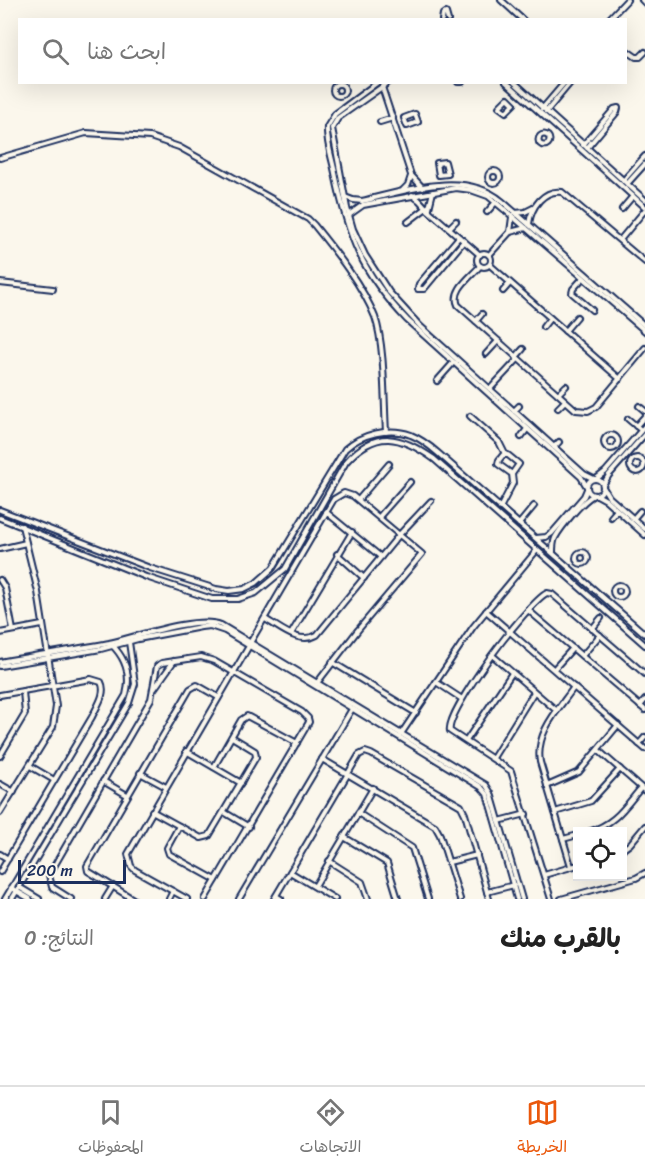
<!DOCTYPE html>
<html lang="ar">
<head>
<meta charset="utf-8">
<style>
	:root { --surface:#fff; --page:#f6f6f6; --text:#222; --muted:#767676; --line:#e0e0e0; --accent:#ea580c }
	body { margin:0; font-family:Sriracha,"Playpen Sans Arabic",sans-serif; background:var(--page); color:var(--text); direction:rtl }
	.controls { position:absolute; right:18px; bottom:18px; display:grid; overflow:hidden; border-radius:0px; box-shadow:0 6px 24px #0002 }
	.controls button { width:54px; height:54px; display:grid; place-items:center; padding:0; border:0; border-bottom:2px solid var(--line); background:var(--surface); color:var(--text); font:30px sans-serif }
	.scale { position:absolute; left:18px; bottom:15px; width:108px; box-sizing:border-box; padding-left:6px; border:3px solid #1b2f5e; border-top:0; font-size:16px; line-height:21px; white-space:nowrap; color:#1b2f5e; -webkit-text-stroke:4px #fbf7ec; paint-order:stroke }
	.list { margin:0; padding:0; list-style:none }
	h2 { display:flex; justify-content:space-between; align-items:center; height:78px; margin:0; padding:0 24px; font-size:26px }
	h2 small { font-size:20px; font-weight:400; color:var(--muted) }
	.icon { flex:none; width:33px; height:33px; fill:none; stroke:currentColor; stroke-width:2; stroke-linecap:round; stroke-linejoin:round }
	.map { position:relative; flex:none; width:645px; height:899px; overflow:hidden; direction:ltr }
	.search { position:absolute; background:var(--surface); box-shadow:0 6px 24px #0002; left:18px; right:18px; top:18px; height:66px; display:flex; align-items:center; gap:15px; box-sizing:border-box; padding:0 21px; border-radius:0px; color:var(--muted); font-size:22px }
	.sheet { height:186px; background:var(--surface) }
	nav { display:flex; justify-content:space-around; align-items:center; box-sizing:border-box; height:84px; border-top:2px solid var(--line); background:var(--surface); font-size:16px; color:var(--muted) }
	nav a { display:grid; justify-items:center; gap:3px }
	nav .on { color:var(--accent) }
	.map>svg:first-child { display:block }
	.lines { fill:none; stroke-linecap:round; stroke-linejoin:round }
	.minor-casing { stroke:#1b2f5e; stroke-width:8 }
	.minor { stroke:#fbf7ec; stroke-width:4 }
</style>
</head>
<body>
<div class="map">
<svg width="645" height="899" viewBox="0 0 645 899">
	<rect width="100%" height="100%" fill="#fbf7ec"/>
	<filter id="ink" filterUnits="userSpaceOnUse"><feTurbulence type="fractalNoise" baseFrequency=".0167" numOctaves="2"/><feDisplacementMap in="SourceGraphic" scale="12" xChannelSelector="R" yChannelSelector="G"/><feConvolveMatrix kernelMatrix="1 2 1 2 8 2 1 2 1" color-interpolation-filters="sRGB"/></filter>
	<g filter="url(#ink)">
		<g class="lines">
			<defs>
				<g id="minor">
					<path d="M 501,0 L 523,20"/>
					<path d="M 642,0 L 645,3"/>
					<path d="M 442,20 L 443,14 L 446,13 L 448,20"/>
					<path d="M 608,20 L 627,0"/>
					<path d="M 626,50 L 636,57 L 640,57 L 645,52"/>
					<path d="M 378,82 L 335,114 L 327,127 C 326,142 332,158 335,173 C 348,237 361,272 407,320 L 581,477 L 587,487"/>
					<path d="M 389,82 L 338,118 L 332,128 L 347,208 L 353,229 L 365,255 L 389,292 L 420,326 L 584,474 L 594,479"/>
					<path d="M 458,82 L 462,82"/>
					<path d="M 506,82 L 645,207"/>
					<path d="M 514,82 L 645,200"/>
					<circle cx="339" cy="90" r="6"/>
					<path d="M 382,87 L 411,175 L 423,188"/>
					<path d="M 508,98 L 514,104 L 506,112 L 499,107 Z"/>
					<path d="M 542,109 L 565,82"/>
					<path d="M 546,112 L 571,82"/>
					<path d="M 415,114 L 418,122 L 407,126 L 404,118 Z"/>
					<path d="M 380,122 L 393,118"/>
					<circle cx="544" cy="140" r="5.5"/>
					<path d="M 583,145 L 614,109 L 618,108 L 617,112 L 587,148"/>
					<path d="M 0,158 L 86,133 L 150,137 L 179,147 L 308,219 L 314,225 C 335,251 363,286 375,317 C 385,346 384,401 386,432"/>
					<path d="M 445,162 L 448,174 L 439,175 L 437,163 Z"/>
					<circle cx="494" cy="177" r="6"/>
					<path d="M 623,181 L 645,156"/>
					<path d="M 627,184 L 645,164"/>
					<path d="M 403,190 L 408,185 L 411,176"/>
					<path d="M 412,195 L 419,200 L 428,210 L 480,255"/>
					<path d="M 345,197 L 353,200 L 362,201 C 405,191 463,169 502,201 L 645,326"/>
					<path d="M 429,208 L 433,192"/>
					<path d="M 622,209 L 633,196"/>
					<path d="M 487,212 L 496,202"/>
					<path d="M 515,213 L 525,212 L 533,208"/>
					<path d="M 349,215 L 363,205 L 456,188 L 471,190 L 488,196 L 512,216 L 645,331"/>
					<path d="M 408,222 L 429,206"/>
					<path d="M 529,224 C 531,207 544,189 562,192 L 645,262"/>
					<path d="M 449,228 L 456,221"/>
					<path d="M 510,232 L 526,228"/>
					<path d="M 459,237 L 419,284 L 418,289 L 424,289 L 464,241"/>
					<path d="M 620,240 L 645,210"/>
					<circle cx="484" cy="260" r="7"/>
					<path d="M 489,255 L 510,232 L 512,217"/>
					<path d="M 490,265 L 620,379"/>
					<path d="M 480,266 C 471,277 451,290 458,305 L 576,410 L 588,411 L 596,407 L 645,348"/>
					<path d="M 583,278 L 573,289 L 572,293 L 592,310"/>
					<path d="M 0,283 L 53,289"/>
					<path d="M 503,291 L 510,283"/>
					<path d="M 476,321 L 482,314"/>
					<path d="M 543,327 L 550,318"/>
					<path d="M 565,331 L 577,317"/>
					<path d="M 486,354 L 498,341"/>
					<path d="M 516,357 L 523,349"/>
					<path d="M 437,381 L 453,363"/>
					<path d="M 490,389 L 518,359"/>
					<path d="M 558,394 L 566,386"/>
					<path d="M 639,406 L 645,411"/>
					<path d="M 558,408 L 565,401"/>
					<path d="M 514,411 L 519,406"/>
					<path d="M 470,416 L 499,442 L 505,454"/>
					<path d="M 628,419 L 641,430"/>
					<path d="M 636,426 L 645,416"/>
					<circle cx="611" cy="442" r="7"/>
					<path d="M 521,437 L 527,429"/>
					<path d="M 554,447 L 559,442"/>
					<circle cx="637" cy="465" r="7"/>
					<path d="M 596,479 L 605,472 L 645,426"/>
					<circle cx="595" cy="487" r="8"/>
					<path d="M 603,485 L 609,475 L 645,434"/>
					<path d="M 603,487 L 609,497 L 645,529"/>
					<path d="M 597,495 L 606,500 L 645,535"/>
					<path d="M 359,499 L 389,464"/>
					<path d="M 500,508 L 513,483 L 512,474 L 498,464 L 499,460 L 503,455 L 508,455 L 519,464 L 512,474"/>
					<path d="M 0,510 L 150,568 L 216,589 L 229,591 L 244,589 L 256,583 L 273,568 L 345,449 C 361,434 389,427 411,435 C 421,439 430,446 438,453 L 645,634"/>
					<path d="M 326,512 L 381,557"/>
					<path d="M 379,517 L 410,482"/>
					<path d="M 611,517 L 617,510"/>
					<path d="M 0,518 L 146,577 L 212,599 L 238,599 L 256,593 L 285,569 L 346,462 C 376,429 400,435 434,459 L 645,645"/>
					<path d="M 633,519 L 640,511"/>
					<path d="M 519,524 L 534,506"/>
					<path d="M 536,538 L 546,537 L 552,533 L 584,496 L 587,489"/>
					<path d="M 0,549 L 26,543"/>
					<path d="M 553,552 C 553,547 553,543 555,538 C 561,527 583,500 594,495"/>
					<circle cx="582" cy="558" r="6"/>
					<path d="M 337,554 L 364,578"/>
					<path d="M 0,580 L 5,588 L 13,630"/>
					<circle cx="619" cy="591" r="6"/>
					<path d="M 528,610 L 645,710"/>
					<path d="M 486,611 L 645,749"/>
					<path d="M 265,619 C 281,628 299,645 317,635 L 399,535 L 431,501"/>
					<path d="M 592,629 L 601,618"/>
					<path d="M 0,633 L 42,625"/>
					<path d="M 291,634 L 352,532"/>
					<path d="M 250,643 L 334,499 L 344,493 L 353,496 L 422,554 L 358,630 L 317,683"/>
					<path d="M 492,655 L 557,711"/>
					<path d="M 582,656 L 600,635"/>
					<path d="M 0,662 C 36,655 73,650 109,643 C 136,637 197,615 221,625 L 486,785 L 491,793 L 522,899"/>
					<path d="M 332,662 L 416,713"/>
					<path d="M 0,666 L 101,649 L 138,639 L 201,627 L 210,626 L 225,631 L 481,787 L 487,794 L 517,899"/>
					<path d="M 554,669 L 573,648"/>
					<path d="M 436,682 L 462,699"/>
					<path d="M 154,689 L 174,661"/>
					<path d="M 0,695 L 91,679 L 101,682 C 107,693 97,706 92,717 L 0,872"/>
					<path d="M 640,706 L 645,700"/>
					<path d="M 401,734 L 473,627 L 537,550"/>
					<path d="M 466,741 L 512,673"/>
					<path d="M 639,744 L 645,737"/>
					<path d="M 598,750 L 645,791"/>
					<path d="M 186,751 L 241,783"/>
					<path d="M 0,756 L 25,714 L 23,691"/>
					<path d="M 493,758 L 534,692"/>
					<path d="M 322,759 L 435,826 L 440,835 L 460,899"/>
					<path d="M 30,766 L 54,780"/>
					<path d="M 214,767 L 241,720 L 247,716 L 297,743"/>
					<path d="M 140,773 L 166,787"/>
					<path d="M 103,781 L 127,795"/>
					<path d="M 0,784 L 14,792"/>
					<path d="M 547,786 L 579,772 L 618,725"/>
					<path d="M 152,811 L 201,838 L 209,836 L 256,757 L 255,751 L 232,737"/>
					<path d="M 224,812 L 249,827"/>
					<path d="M 555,812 L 591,801 L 620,769"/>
					<path d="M 0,813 L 53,727 L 56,706 L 38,592 L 22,526"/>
					<path d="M 358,813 L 412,848 L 428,899"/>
					<path d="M 499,821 L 526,814"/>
					<path d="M 179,826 L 167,848 L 169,854 L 216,880"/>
					<path d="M 588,832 C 615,824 624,808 641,788"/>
					<path d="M 344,837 L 387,863 L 398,899"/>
					<path d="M 563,839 L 578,835"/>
					<path d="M 622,850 L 630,844 L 645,826"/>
					<path d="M 0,854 L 8,859"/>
					<path d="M 329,861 L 362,882 L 368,899"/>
					<path d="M 449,862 L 477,855"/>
					<path d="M 571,866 L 540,762 C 535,733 558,710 574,687"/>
					<path d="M 290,872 L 335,899"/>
					<path d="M 544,875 L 578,865"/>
					<path d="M 315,886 L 373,788"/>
					<path d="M 19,887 L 39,899"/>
					<path d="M 11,888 L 30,899"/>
					<path d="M 487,892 L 514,885"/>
					<path d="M 276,896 L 281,899"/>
					<path d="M 5,899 L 126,695 C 131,676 126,659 112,645"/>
					<path d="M 12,899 L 129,703 L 135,684 L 129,642"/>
					<path d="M 71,899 L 52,887 L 49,875 L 151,699 L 157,666 L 162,663 L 201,657 L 214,661 L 302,712 L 308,718 L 309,722 L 205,899"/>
					<path d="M 105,899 L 113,886"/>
					<path d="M 133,899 L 88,871 L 87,866 L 190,689 L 197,685 L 218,697"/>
					<path d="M 169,899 L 173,891"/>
					<path d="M 187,899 L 135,870 L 131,866 L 128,854 L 249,646"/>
					<path d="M 239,899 L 352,709"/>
					<path d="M 274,899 L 359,755 L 365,752 L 371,754 L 461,806 L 465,814 L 489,899"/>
					<path d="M 551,899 L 511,771 L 453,733 L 450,731 C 445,712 528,602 547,593 L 552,594 L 645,674"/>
					<path d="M 561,899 L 636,878 L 645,873"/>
				</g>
			</defs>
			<use href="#minor" class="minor-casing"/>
			<use href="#minor" class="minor"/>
		</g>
	</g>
</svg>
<div class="controls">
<button><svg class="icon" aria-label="locate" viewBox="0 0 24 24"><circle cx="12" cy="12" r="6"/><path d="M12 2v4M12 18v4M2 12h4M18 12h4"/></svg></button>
</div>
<div class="scale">200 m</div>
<div class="search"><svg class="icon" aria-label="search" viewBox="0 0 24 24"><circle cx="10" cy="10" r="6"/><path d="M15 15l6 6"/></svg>ابحث هنا</div>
</div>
<section class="sheet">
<h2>بالقرب منك<small>النتائج: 0</small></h2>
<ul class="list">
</ul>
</section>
<nav>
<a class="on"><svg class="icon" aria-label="map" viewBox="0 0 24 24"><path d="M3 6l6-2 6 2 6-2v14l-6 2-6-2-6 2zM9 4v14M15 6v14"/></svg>الخريطة</a>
<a><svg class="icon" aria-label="directions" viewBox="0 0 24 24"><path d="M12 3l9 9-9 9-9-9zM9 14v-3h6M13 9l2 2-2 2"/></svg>الاتجاهات</a>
<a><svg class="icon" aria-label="saved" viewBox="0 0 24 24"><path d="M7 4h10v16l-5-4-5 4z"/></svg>المحفوظات</a>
</nav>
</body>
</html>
